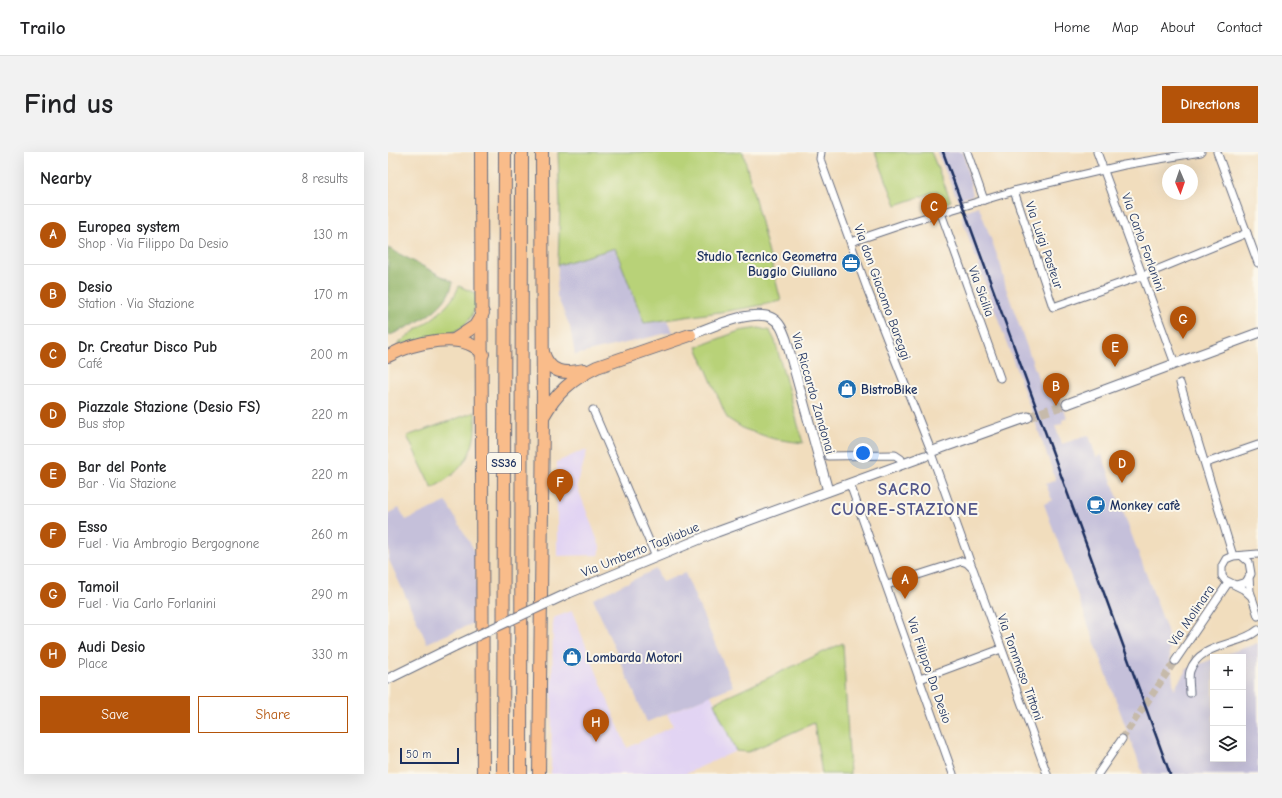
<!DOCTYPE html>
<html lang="en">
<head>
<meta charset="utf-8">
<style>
	:root { --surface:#fff; --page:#f2f2f2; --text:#202124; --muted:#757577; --line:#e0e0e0; --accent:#b45309 }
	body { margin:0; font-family:"Comic Neue",sans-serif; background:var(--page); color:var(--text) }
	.controls { position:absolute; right:12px; bottom:12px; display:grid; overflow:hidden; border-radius:0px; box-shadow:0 4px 16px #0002 }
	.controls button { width:36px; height:36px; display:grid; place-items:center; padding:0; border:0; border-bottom:1px solid var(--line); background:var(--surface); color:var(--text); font:20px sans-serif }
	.compass { position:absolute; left:774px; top:12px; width:36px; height:36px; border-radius:50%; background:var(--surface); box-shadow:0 4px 16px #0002; rotate:178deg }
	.scale { position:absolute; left:12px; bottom:10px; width:59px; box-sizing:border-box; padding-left:4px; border:2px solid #1b2f5e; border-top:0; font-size:11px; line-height:14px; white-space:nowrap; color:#1b2f5e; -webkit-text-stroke:3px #fbf7ec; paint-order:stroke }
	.you { position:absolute; left:475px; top:301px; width:14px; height:14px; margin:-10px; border:3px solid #fff; border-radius:50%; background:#1a73e8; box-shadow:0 0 0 6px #1a73e833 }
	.badge { display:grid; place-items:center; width:26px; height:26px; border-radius:50%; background:var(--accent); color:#fff; font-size:13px; font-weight:700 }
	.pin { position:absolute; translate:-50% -33px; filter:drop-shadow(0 1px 2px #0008) }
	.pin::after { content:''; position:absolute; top:21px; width:14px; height:12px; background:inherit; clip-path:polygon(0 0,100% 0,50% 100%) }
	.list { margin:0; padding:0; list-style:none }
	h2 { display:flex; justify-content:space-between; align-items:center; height:52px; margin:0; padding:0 16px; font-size:17px }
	h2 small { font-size:13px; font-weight:400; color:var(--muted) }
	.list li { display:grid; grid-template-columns:26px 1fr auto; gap:12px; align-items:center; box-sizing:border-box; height:60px; padding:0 16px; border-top:1px solid var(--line) }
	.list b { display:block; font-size:15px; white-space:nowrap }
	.list p { margin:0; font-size:13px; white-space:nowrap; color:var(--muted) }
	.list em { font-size:13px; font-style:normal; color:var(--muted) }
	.actions { display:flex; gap:8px; padding:12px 16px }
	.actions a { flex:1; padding:9px 0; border:1px solid var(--accent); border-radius:0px; text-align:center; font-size:14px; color:var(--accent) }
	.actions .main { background:var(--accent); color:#fff }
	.icon { flex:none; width:22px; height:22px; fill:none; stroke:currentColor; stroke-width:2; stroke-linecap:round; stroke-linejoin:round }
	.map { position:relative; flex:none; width:870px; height:622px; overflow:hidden; border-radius:0px }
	header { display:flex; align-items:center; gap:24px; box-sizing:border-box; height:56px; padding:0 20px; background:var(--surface); border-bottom:1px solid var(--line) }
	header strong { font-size:19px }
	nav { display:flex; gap:22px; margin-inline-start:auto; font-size:14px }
	.intro { display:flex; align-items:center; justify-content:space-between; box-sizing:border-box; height:96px; padding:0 24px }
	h1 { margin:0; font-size:28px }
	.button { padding:10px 18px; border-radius:0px; background:var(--accent); color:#fff; font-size:14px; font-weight:700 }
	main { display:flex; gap:24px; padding:0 24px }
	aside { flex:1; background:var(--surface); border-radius:0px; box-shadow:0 4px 16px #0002 }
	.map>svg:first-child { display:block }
	.built { fill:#e2d4f3 }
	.industrial { fill:#c5c0da }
	.green { fill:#b8d278; stroke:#6a806b }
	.forest { fill:#92b468; stroke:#567263 }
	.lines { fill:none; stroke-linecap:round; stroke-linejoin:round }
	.minor-tunnel { stroke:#c6baaa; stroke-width:7; stroke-dasharray:7 3.5; stroke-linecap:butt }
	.tertiary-tunnel { stroke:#c6baaa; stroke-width:9; stroke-dasharray:9 4.5; stroke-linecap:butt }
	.minor-casing { stroke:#666c7f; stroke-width:9 }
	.tertiary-casing { stroke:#666c7f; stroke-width:11 }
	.trunk-casing { stroke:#666c7f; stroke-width:14 }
	.minor { stroke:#fff; stroke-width:7 }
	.tertiary { stroke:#fff; stroke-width:9 }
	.trunk { stroke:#f9bc8a; stroke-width:12 }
	.rail { stroke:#1b2f5e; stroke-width:2.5 }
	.tertiary-bridge-casing { stroke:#666c7f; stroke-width:11; stroke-linecap:butt }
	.tertiary-bridge { stroke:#fff; stroke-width:9 }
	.labels { text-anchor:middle; stroke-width:4; stroke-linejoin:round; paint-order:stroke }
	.shield { fill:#fbf7ec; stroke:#5e6b89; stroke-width:1 }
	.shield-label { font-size:12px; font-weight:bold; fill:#1b2f5e }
	.street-label { font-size:13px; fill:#1b2f5e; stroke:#fbf7ec }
	.poi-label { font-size:13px; font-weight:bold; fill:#1b2f5e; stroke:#fbf7ec; text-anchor:start }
	.district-label { font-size:17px; font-weight:bold; letter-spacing:1px; fill:#53578b; stroke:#fbf7ec }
</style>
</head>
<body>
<header>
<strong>Trailo</strong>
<nav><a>Home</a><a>Map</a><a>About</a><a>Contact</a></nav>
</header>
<div class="intro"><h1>Find us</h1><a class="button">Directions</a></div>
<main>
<aside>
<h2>Nearby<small>8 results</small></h2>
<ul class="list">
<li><span class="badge">A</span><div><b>Europea system</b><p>Shop · Via Filippo Da Desio</p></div><em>130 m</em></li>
<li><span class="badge">B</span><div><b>Desio</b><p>Station · Via Stazione</p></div><em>170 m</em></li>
<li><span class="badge">C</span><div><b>Dr. Creatur Disco Pub</b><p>Café</p></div><em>200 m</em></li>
<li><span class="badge">D</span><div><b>Piazzale Stazione (Desio FS)</b><p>Bus stop</p></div><em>220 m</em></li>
<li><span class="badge">E</span><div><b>Bar del Ponte</b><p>Bar · Via Stazione</p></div><em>220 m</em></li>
<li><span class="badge">F</span><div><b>Esso</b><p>Fuel · Via Ambrogio Bergognone</p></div><em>260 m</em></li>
<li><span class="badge">G</span><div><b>Tamoil</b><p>Fuel · Via Carlo Forlanini</p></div><em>290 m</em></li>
<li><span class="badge">H</span><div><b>Audi Desio</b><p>Place</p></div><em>330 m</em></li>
</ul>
<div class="actions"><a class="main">Save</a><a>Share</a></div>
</aside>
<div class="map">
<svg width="870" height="622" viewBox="0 0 870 622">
	<rect width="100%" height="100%" fill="#fbf7ec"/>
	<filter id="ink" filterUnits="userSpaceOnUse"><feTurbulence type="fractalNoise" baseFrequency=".025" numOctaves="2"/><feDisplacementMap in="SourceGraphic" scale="8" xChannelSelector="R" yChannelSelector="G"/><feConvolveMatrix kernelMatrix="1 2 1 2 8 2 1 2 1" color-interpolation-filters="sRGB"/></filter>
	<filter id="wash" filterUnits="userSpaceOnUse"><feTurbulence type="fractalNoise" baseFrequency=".012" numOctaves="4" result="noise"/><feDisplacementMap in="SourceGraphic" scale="16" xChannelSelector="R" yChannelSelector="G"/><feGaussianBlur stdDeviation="0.9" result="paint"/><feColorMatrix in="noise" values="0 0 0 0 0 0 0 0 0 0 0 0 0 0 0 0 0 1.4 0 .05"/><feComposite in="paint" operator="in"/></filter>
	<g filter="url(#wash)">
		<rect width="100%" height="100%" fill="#f1ddbd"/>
		<g class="built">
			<path d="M 196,298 L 199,299 L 189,334 L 212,395 L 211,403 L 169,404 L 169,310 Z"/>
			<path d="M 184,459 L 239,596 L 285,574 L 279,562 L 323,543 L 348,599 L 297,622 L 163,622 L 165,466 Z"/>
		</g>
		<g class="industrial">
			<path d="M 549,0 L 575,0 L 585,43 L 570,48 Z"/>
			<path d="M 590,54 L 593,60 L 613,114 L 618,136 L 655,240 L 662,237 L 664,240 L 669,238 L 679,266 L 674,268 L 675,271 L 667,274 L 674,292 L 701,283 L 708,305 L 714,303 L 779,478 L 786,537 L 799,517 L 825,507 L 825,607 L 855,607 L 855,505 L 830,505 L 870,491 L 870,622 L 755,622 L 656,352 L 664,348 L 658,332 L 668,328 L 573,64 L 576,63 L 575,60 Z"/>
			<path d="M 227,96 L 256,171 L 279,169 L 284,180 L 187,203 L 182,175 L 169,144 L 170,113 Z"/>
			<path d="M 58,350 L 89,403 L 88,470 L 39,491 L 1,408 L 0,362 L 11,356 L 18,368 Z"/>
			<path d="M 268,417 L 274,430 L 297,421 L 345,534 L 259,570 L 205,447 Z"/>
		</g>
		<g class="green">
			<path d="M 170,0 L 355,0 L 393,149 L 359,156 L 256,171 L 227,96 L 170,113 L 172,53 Z"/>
			<path d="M 487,0 L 543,0 L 563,49 L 554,52 L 549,39 L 508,53 Z"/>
			<path d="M 71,134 L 89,142 C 87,188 45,185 9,193 C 30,173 60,163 71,134 Z"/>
			<path d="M 371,176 L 382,179 L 387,189 L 415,291 L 386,287 L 356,277 L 339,266 L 309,195 L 351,179 Z"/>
			<path d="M 87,260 C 90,297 77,319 44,336 L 19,284 Z"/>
			<path d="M 455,491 L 462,622 L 434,622 L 426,571 L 360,600 L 348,599 L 326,551 Z"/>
		</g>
		<path class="forest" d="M 0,96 L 65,130 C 59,159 24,173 0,184 Z"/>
	</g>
	<g filter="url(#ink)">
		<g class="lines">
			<path class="minor-tunnel" d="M 734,587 L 787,509"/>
			<path class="tertiary-tunnel" d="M 640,265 L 679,252"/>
			<defs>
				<g id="minor">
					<path d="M 433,0 L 432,7 L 480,139 L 542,296"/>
					<path d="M 579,0 L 596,48"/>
					<path d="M 709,0 L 787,212"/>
					<path d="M 829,0 L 870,111"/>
					<path d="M 626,39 L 665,155 L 756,123 L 859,81"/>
					<path d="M 553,61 L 612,226"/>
					<path d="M 463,90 L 519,71 L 626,39 L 736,13 L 813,0"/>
					<path d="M 792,231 L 845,404"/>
					<path d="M 205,258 L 268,405"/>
					<path d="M 440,304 L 507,303 L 513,307 L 514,313"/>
					<path d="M 544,304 L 584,415"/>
					<path d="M 818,311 L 870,293"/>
					<path d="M 462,332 L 565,622"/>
					<path d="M 574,409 L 579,411 L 585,417 L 659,622"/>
					<path d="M 861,425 L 862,439 L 870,464"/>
					<path d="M 499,433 L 574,409"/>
					<path d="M 848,433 L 858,430 L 863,422 L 861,410 L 854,404"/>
					<path d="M 864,445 L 855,437 L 837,428 L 834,424 L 834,414 L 838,407 L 845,404 L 870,402"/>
					<path d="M 787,509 L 840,431"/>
					<path d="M 532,527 L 613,497"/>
					<path d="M 802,541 C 802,535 800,525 802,519 C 812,490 850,495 870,478"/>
					<path d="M 710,622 L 734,587"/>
				</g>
				<g id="tertiary">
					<path d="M 302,183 C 322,176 364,156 384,166 C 392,170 395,179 398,187 L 440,339"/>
					<path d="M 679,252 L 870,181"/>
					<path d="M 545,299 L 640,265"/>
					<path d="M 181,441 L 329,380 L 537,304"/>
					<path d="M 0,527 L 67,494"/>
				</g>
				<g id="trunk">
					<path d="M 93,0 L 95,622"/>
					<path d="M 66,188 L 87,174 L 95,161"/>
					<path d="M 155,200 C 162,222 176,222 196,218"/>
					<path d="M 0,204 C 25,191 75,177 95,202"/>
					<path d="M 155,265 C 168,241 184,227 209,215 L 302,183"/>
					<path d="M 115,622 L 117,0"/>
					<path d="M 133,622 L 134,0"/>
					<path d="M 151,622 L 155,266 L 154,0"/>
				</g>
			</defs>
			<use href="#minor" class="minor-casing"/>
			<use href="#tertiary" class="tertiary-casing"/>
			<use href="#trunk" class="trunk-casing"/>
			<use href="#minor" class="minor"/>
			<use href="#tertiary" class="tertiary"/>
			<use href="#trunk" class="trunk"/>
			<path class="rail" d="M 555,0 L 782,622"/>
			<defs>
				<path id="tertiary-bridge" d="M 67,494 L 181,441"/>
			</defs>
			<use href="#tertiary-bridge" class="tertiary-bridge-casing"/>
			<use href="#tertiary-bridge" class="tertiary-bridge"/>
		</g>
	</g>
	<defs>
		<symbol id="office-disc" viewBox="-11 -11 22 22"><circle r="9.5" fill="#1f6fb2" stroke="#fbf7ec"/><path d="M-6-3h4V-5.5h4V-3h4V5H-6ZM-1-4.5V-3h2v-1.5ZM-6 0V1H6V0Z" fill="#fff"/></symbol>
		<symbol id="shop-disc" viewBox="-11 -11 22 22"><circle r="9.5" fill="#1f6fb2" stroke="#fbf7ec"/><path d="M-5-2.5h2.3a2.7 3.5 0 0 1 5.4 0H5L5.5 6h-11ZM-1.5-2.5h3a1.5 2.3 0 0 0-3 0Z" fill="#fff"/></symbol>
		<symbol id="cafe-disc" viewBox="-11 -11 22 22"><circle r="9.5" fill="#1f6fb2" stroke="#fbf7ec"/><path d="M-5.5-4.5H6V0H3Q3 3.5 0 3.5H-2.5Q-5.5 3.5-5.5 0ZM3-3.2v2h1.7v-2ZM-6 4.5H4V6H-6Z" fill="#fff"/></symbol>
	</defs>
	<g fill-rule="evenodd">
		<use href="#office-disc" x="452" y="100" width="22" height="22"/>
		<use href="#shop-disc" x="448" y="226" width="22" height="22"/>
		<use href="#cafe-disc" x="697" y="342" width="22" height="22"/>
		<use href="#shop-disc" x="173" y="494" width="22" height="22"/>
	</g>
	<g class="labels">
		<rect class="shield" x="99" y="301" width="34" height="20" rx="3"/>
		<g class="shield-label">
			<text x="116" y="315">SS36</text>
		</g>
		<g class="street-label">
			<text transform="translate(756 90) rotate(70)" y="5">Via Carlo Forlanini</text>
			<text transform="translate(657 93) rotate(71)" y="5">Via Luigi Pasteur</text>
			<text transform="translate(594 139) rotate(70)" y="5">Via Sicilia</text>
			<text transform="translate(495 140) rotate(70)" y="5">Via don Giacomo Bareggi</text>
			<text transform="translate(426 241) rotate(74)" y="5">Via Riccardo Zandonai</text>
			<text transform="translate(252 397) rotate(-22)" y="5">Via Umberto Tagliabue</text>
			<text transform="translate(803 463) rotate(-56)" y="5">Via Molinara</text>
			<text transform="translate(633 515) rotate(70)" y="5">Via Tommaso Tittoni</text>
			<text transform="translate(542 518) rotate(71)" y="5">Via Filippo Da Desio</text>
		</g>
		<g class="poi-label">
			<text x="449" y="109" text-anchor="end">Studio Tecnico Geometra<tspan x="449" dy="15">Buggio Giuliano</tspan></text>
			<text x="473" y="242">BistroBike</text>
			<text x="722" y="358">Monkey cafè</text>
			<text x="198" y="510">Lombarda Motori</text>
		</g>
		<g class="district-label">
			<text x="517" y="343">SACRO<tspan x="517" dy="20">CUORE-STAZIONE</tspan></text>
		</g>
	</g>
</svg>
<div class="controls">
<button>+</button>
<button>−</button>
<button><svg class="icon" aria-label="layers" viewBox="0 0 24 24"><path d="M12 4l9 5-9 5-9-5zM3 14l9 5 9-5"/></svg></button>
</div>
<svg class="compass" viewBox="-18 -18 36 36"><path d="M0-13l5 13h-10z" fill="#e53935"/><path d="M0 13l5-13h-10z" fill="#757577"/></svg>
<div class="scale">50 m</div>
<div class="you"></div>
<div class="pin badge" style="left:517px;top:447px">A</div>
<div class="pin badge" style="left:668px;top:254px">B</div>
<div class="pin badge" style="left:546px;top:74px">C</div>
<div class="pin badge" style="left:734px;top:331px">D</div>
<div class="pin badge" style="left:727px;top:215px">E</div>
<div class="pin badge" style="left:172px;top:350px">F</div>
<div class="pin badge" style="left:795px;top:187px">G</div>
<div class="pin badge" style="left:208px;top:590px">H</div>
</div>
</main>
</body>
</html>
